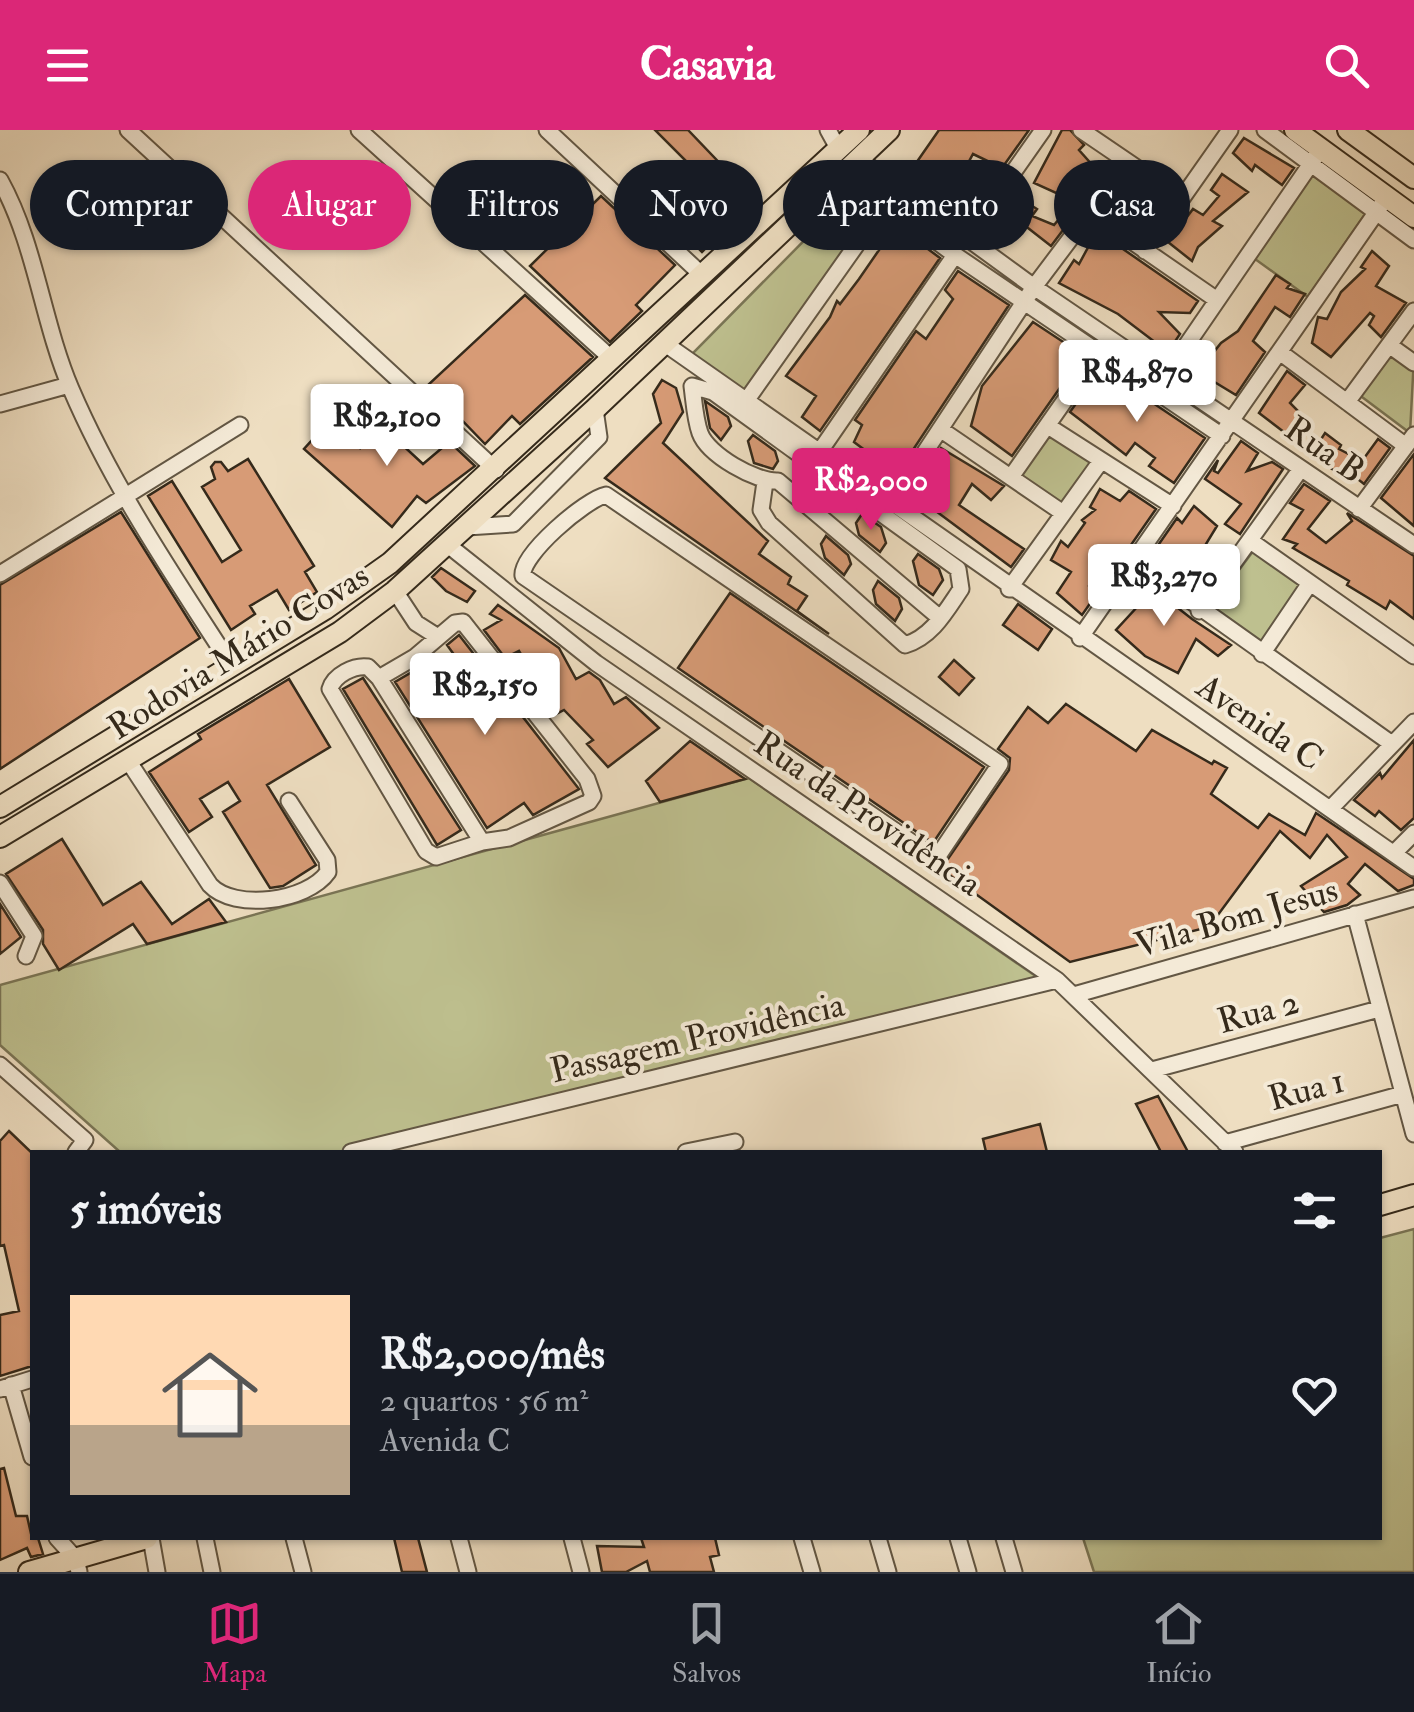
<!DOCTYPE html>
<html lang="pt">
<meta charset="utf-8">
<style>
body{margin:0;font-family:"IM FELL Double Pica",serif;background:#242831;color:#f1f3f6;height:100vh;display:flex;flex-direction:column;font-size:38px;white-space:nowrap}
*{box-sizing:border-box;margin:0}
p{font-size:32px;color:#9ea1a6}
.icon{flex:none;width:55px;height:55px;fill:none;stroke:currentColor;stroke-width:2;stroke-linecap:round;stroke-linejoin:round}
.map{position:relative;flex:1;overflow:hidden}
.side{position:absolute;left:30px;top:1020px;width:1352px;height:390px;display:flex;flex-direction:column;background:#171b24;border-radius:0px;box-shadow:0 2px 8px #0004}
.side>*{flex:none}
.guide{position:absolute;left:30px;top:30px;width:1355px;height:90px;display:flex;gap:20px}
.price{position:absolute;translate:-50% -85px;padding:0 22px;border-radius:10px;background:#fff;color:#222;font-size:32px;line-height:65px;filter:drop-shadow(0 2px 5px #0008)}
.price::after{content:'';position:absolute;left:50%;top:60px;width:30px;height:22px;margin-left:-15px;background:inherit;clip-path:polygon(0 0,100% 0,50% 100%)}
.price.selected{background:#db2777;color:#fff}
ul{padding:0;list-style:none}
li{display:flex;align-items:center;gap:30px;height:250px;padding:0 40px}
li+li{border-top:2px solid #363941}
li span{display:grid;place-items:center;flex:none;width:280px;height:200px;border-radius:0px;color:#555}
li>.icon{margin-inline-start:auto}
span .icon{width:120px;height:120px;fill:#fffc;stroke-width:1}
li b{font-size:42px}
h2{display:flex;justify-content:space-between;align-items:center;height:120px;padding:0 40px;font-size:42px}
.tag{padding:0 35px;border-radius:45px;background:#171b24;box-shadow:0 2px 8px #0004;font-size:35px;line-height:90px}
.tag.selected{background:#db2777;color:#fff}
header{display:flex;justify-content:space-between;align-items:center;height:130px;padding:0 40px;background:#db2777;color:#fff;font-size:45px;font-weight:700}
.tab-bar{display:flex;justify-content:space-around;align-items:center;height:140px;border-top:2px solid #363941;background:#171b24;font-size:28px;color:#9ea1a6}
.tab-bar a{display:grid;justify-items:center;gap:5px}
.tab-bar .selected{color:#db2777}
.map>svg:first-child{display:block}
.green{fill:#bec08f;stroke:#7a7555;stroke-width:2.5}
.building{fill:#d79b76;stroke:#352a1b;stroke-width:2.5}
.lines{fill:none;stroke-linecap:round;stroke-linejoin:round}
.minor-casing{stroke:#635744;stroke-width:19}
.major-casing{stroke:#352a1b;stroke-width:24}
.minor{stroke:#f4ead7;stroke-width:15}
.major{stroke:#eedec1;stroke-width:20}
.labels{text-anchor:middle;stroke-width:8;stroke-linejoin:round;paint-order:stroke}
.street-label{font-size:35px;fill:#352a1b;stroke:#f4ead7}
</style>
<header><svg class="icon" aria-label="menu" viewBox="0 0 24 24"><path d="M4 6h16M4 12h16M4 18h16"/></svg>Casavia<svg class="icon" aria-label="search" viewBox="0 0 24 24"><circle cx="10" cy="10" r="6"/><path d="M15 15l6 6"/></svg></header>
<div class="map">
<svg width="1414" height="1442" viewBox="0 0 1414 1442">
<rect width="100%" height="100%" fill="#eedec1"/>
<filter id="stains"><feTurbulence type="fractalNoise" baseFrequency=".002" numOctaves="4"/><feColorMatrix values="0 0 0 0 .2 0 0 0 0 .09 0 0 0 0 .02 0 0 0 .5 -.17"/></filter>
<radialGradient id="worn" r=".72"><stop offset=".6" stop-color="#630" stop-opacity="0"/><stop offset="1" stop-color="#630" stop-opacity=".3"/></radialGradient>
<path class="green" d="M1129 37 1168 65 1141 104 1102 77Z
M1312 45 1366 83 1308 167 1255 129Z
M861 53 886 71 750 264 692 224Z
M1394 213 1414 227 1410 303 1358 264Z
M1049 289 1102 325 1065 381 1011 344Z
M1254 420 1306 456 1265 516 1211 477Z
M749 648 1037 847 380 1022H120L0 915V855Z
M1414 1099V1442H1094L1083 1408H1380V1108Z"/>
<path class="building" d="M655 0H688L754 69 702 122 657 77 695 40Z
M939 0H1029L1002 38 973 24 967 35 993 52 964 92 905 49Z
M1062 0H1070L1084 15 1079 20 1103 47 1051 116 1010 84 1021 69 1037 79 1032 86 1054 95 1074 71 1034 53Z
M1244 8 1294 38 1282 55 1255 35 1252 41 1233 23Z
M1222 44 1248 62 1213 91 1222 96 1198 117 1192 131 1168 112 1193 79 1203 85 1219 66 1211 60Z
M601 66 675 135 636 175 642 181 610 212 530 136Z
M893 93 940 128 820 301 802 287 816 266 786 246 830 187 837 171 840 174 859 149 879 120 873 116Z
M1097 101 1198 171 1190 183 1159 182 1180 204 1168 222 1118 184 1059 153 1074 130 1079 134Z
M1372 121 1389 136 1376 156 1406 173 1381 207 1369 195 1374 186 1370 183 1331 227 1312 213 1318 187 1327 189 1341 162 1365 139 1361 137Z
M958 141 1009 175 897 344 854 312 862 295 855 290 916 201 926 209 953 169 945 160Z
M1276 145 1290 154 1287 158 1305 164 1290 187 1275 177 1253 211 1265 222 1236 265 1198 242 1221 213 1238 201Z
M525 165 593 227 520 294 512 286 485 314 428 255Z
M1033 192 1083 225 1012 326 971 296 982 256Z
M1101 238 1205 308 1174 353 1149 336 1155 328 1135 313 1126 325 1070 282Z
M1287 241 1305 255 1290 273 1302 285 1293 309 1259 283Z
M662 250 676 258 683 282 663 313 768 411 759 424 791 447 788 454 807 466 797 481 829 504 605 348 661 293 653 264Z
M705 271 728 287 731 296 721 310 710 298Z
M331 289 360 318 368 305 383 297 423 334 442 318 433 310 440 303 475 336 426 373 417 366 392 397 304 319Z
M1325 303 1341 315 1339 319 1362 331 1378 309 1390 318 1364 354 1344 338 1338 343 1311 325Z
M753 305 775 321 778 331 773 339 754 333 748 311Z
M1241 311 1258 323 1247 341 1272 332 1283 339 1240 404 1225 394 1241 374 1205 349 1218 330 1214 341 1218 343Z
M941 318 1004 356 991 370 972 354 959 375 1024 419 1011 437 913 364Z
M1414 324V396L1381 368Z
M248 329 314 436 305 442 317 462 289 480 277 460 250 476 255 484 231 500 148 366 172 351 222 432 241 420 202 357 215 349 211 337 215 332H221L228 341Z
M1304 354 1330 371 1308 399 1326 413 1352 391 1347 383 1414 426V489L1390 471 1386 479 1370 469 1347 455 1349 451 1293 418 1297 414 1283 409 1303 380 1290 373Z
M1100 359 1120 371 1129 361 1156 379 1115 438 1107 431 1089 456 1096 465 1082 485 1057 463 1071 442 1051 430 1061 411 1068 417 1085 393 1082 390 1095 380 1090 377Z
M1194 376 1217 396 1195 432 1213 442 1199 462 1152 424 1177 388 1182 393Z
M121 382 200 508 0 639V455Z
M862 384 881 397 886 413 880 422 859 405 856 393Z
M826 406 848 425 851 434 844 445 825 428 821 414Z
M918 424 939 439 943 450 933 465 919 455 913 431Z
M441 438 475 461 467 472 446 461 432 447Z
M1137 446 1192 489 1231 515 1218 526 1196 509 1178 543 1145 526 1116 500 1138 476 1128 469 1136 458 1131 454Z
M878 451 899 468 902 479 895 491 876 474 873 460Z
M730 463 984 637 933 713 678 538Z
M1018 474 1052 499 1038 520 1003 495Z
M498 475 559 518 576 549 589 542 600 550 614 574 626 567 659 598 608 637 587 614 593 610 564 580 556 584 519 521 505 528 484 500 501 490 490 484Z
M459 505 579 659 533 685 524 673 487 698 395 552 419 538 425 547 455 526 447 515Z
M954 530 974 548 959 565 939 547Z
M363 548 461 700 437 715 343 559Z
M289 549 330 617 267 655 316 735 283 756 270 758 223 682 240 671 228 652 200 669 212 687 189 702 149 642 201 609 198 604Z
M1066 574 1136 621 1152 600 1212 634 1214 631 1227 638 1211 664 1258 698 1269 684 1305 705 1316 683 1414 749V755L1398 761 1365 734 1348 754 1360 765 1347 775 1324 782 1301 756 1347 727 1327 705 1310 728 1280 701 1209 797 1070 832 941 739 1009 640 1010 628 998 619 1028 577 1048 593Z
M1414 610V688L1401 700 1379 681 1375 686 1354 670 1380 643 1382 648Z
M690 611 745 649 660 672 646 651Z
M62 709 103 775 141 752 172 794 209 769 226 792 147 814 133 794 59 840 43 814V800L6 744Z
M0 774 21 807 0 824Z
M1158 966 1188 1022H1161L1136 974Z
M1040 994 1047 1022H986L983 1009Z
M9 1001 32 1023V1236L0 1246V1185L19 1181 4 1115 0 1116V1011Z
M4 1338 16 1386H27L32 1408H38L43 1424 31 1427 27 1418 0 1430V1339Z
M394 1408H418L427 1442H402Z
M641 1408H715L719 1425 710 1427 714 1442H650L647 1431 626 1442H602L597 1416 644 1417Z"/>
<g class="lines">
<defs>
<path id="minor" d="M128 0 496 340
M359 0 612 229
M547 0 701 144
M828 0 839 20
M1081 0 1181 68
M1265 0 1414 110
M859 29 1034 157 1414 415
M845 43 955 125 1222 306
M0 50C36 115 42 191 71 259 113 357 173 445 231 535
M1091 83 1217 170
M967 108 1043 0
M1145 121 1230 0
M664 213 1414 738
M1389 215 1414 233
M1281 223 1406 316
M1166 245 1321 19
M746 271 891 66
M1347 272 1414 181
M0 274 69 255
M1048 296 1173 376
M940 299 1063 383
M818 324 955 125
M1011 347 1098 223
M765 352 761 380 769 393 905 515C932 507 946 481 961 459L958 439 713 262 692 256C694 271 695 289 700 303 708 325 756 352 778 351L940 488
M606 365 1000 634 936 729 523 446C520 425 586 369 606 365Z
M890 375 1034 157 1128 32
M1359 379 1414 305
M467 397 513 394 599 307 595 279
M1252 412 1414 526
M448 415 596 533 1057 850 1235 1022
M1136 432 1392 614
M0 444 240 295
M1009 459 1101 331
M395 461 416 493 438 507
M1199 481 1300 340
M463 492 587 649 593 666 589 672 509 708 482 712 436 727 426 721 330 559C334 545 354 535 368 537L379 548 415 527 455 493Z
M1080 508 1387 67
M1262 524 1310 453
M379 548 482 712
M127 629 210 755C234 781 307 772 328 742L327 730 289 671
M1332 677 1414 592
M1395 722 1414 703
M0 753 34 806 26 826
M1355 784 1414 1004
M1074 865 1414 768
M0 935 85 1010 76 1022
M1152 940 1379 879
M1225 1013 1403 964
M351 1022 1057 850
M686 1022 735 1012
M11 1255 32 1327
M0 1259 32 1249
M57 1408 76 1429 79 1442
M151 1408 157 1442
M205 1408 212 1442
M294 1408 303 1442
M459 1408 468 1442
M572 1408 581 1442
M802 1408 812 1442
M878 1408 888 1442
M958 1408 968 1442
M1004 1408 1014 1442"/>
<path id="major" d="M1295 0 1414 87
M1348 0 1414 48
M0 677 325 479 390 433 859 0
M0 707 340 502 395 461 595 279 889 0
M1380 1075 1414 1065
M29 1442 147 1408"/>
</defs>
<use href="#minor" class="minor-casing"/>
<use href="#major" class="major-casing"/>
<use href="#minor" class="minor"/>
<use href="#major" class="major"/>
</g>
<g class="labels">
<g class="street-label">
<text transform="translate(1325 319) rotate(35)" y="12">Rua B</text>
<text transform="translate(238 521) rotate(-32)" y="12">Rodovia Mário Covas</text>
<text transform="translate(1260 592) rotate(34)" y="12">Avenida C</text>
<text transform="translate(868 683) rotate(34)" y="12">Rua da Providência</text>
<text transform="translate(1236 787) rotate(-16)" y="12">Vila Bom Jesus</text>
<text transform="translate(1258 881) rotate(-15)" y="12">Rua 2</text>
<text transform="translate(697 907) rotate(-13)" y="12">Passagem Providência</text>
<text transform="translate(1306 959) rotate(-15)" y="12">Rua 1</text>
</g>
</g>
<rect width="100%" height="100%" filter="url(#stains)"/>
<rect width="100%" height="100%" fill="url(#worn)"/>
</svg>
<b class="price" style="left:1137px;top:295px">R$4,870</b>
<b class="price" style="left:387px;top:339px">R$2,100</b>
<b class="price selected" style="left:871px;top:403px">R$2,000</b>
<b class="price" style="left:1164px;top:499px">R$3,270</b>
<b class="price" style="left:485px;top:608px">R$2,150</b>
<div class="guide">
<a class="tag">Comprar</a>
<a class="tag selected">Alugar</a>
<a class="tag">Filtros</a>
<a class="tag">Novo</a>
<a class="tag">Apartamento</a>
<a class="tag">Casa</a>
</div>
<section class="side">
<h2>5 imóveis<svg class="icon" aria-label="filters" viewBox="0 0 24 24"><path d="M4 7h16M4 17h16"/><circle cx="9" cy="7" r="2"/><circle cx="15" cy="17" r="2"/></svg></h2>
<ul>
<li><span style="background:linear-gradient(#ffd9b3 65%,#b9a48a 0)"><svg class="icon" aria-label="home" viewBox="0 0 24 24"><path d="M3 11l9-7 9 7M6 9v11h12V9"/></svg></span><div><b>R$2,000/mês</b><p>2 quartos · 56 m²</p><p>Avenida C</p></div><svg class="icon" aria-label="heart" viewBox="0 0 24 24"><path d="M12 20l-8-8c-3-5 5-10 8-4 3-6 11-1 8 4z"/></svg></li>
</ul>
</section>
</div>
<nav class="tab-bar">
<a class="selected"><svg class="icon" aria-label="map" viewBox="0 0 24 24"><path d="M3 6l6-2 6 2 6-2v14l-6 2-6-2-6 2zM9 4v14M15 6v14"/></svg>Mapa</a>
<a><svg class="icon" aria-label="saved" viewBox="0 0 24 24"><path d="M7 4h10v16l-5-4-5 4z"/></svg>Salvos</a>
<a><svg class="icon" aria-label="home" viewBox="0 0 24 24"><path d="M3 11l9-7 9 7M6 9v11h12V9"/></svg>Início</a>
</nav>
